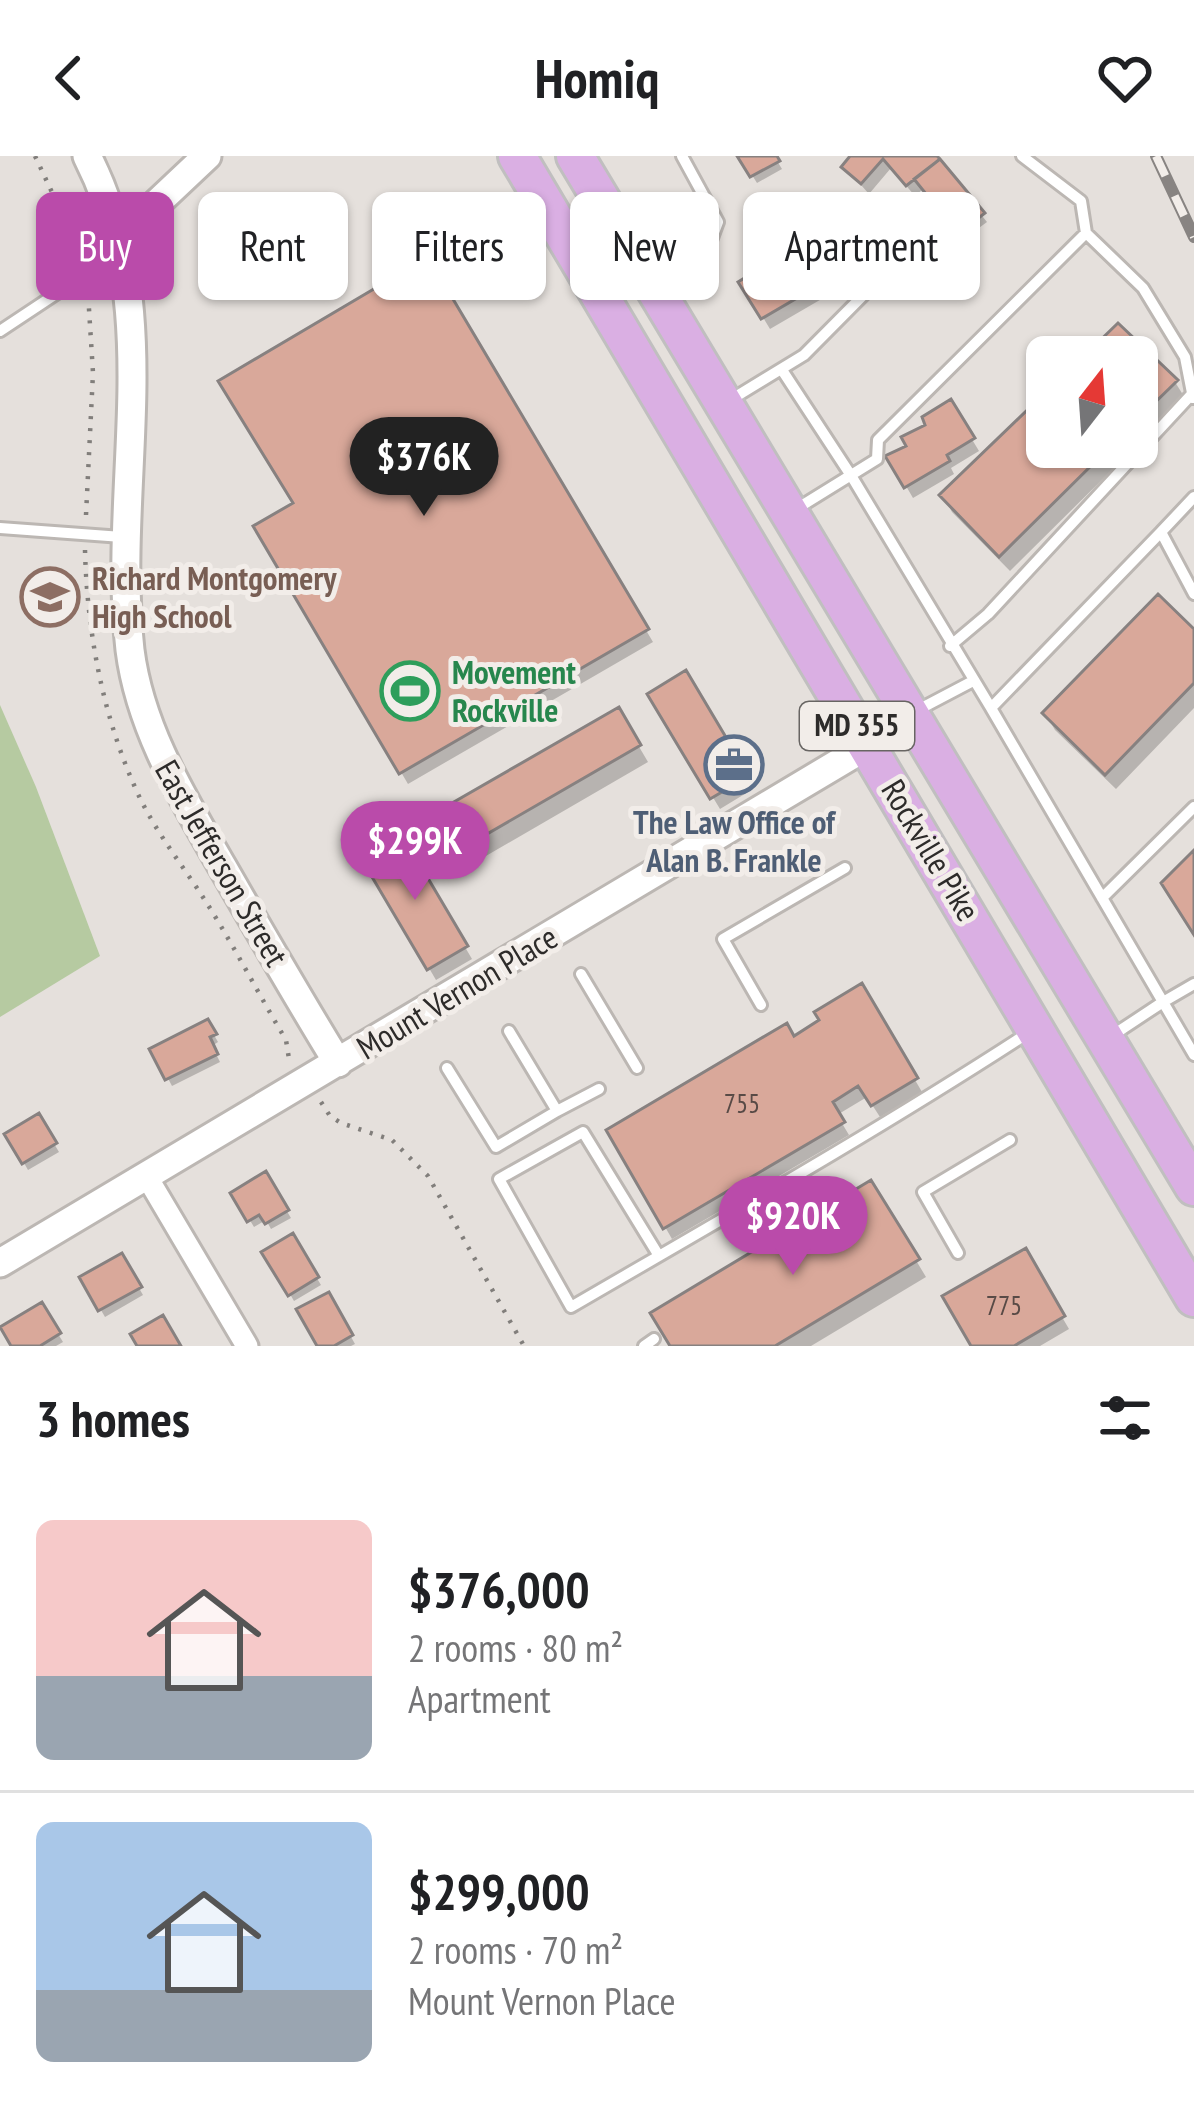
<!DOCTYPE html>
<meta charset="utf-8">
<style>
body{margin:0;font-family:"PT Sans Narrow",sans-serif;background:#f2f2f2;color:#202124;height:100vh;display:flex;flex-direction:column;font-size:45px;white-space:nowrap}
*{box-sizing:border-box;margin:0}
p{font-size:39px;color:#757577}
.icon{flex:none;width:66px;height:66px;fill:none;stroke:currentColor;stroke-width:2;stroke-linecap:round;stroke-linejoin:round}
.map{position:relative;height:1190px;overflow:hidden}
.details{display:flex;flex-direction:column;background:#fff;flex:1}
.details>*{flex:none}
.guide{position:absolute;left:36px;top:36px;width:1122px;height:108px;display:flex;gap:24px}
.needle{width:78px;rotate:17deg}
.fabs{position:absolute;left:1026px;top:180px;display:grid;gap:24px}
.fabs a{display:grid;place-items:center;width:132px;height:132px;border-radius:18px;background:#fff;box-shadow:0 3px 9px #0004;font-size:60px}
.price{position:absolute;translate:-50% -102px;padding:0 27px;border-radius:42px;background:#ba4baa;color:#fff;font-size:39px;line-height:78px;filter:drop-shadow(0 3px 6px #0008)}
.price::after{content:'';position:absolute;left:50%;top:72px;width:36px;height:27px;margin-left:-18px;background:inherit;clip-path:polygon(0 0,100% 0,50% 100%)}
.price.on{background:#222;color:#fff}
ul{padding:0;list-style:none}
li{display:flex;align-items:center;gap:36px;height:300px;padding:0 36px}
li+li{border-top:3px solid #e0e0e0}
li span{display:grid;place-items:center;flex:none;width:336px;height:240px;border-radius:18px;color:#555}
li>.icon{margin-inline-start:auto}
span .icon{width:144px;height:144px;fill:#fffc;stroke-width:1}
li b{font-size:51px}
h2{display:flex;justify-content:space-between;align-items:center;height:144px;padding:0 36px;font-size:51px}
.pill{padding:0 42px;border-radius:18px;background:#fff;box-shadow:0 3px 9px #0004;font-size:42px;line-height:108px}
.pill.on{background:#ba4baa;color:#fff}
header{display:flex;justify-content:space-between;align-items:center;height:156px;padding:0 36px;background:#fff;font-size:54px;font-weight:600}
.map>svg:first-child{display:block}
.green{fill:#b6caa1}
.shadow{fill:#0003}
.building{fill:#d9a89a;stroke:#878180;stroke-width:3}
.lines{fill:none;stroke-linecap:round;stroke-linejoin:round}
.service-casing{stroke:#bcb7b3;stroke-width:16}
.minor-casing{stroke:#bcb7b3;stroke-width:27}
.tertiary-casing{stroke:#bcb7b3;stroke-width:33}
.primary-casing{stroke:#c0bfbf;stroke-width:42}
.path{stroke:#817e7b;stroke-width:4.5;stroke-dasharray:3 9;stroke-linecap:butt}
.service{stroke:#fff;stroke-width:10}
.minor{stroke:#fff;stroke-width:21}
.tertiary{stroke:#fff;stroke-width:27}
.primary{stroke:#daafe3;stroke-width:36}
.rail-casing{stroke:#888482;stroke-width:12}
.rail{stroke:#f2ede9;stroke-width:8;stroke-dasharray:22;stroke-linecap:butt}
.labels{text-anchor:middle;stroke-width:10;stroke-linejoin:round;paint-order:stroke}
.number-label{font-size:27px;fill:#584a46}
.shield{fill:#f2ede9;stroke:#686563;stroke-width:3}
.shield-label{font-size:30px;font-weight:bold;fill:#2d2b2a}
.education-label{font-size:33px;font-weight:bold;fill:#785e54;stroke:#f2ede9;text-anchor:start}
.leisure-label{font-size:33px;font-weight:bold;fill:#27864d;stroke:#f2ede9;text-anchor:start}
.service-label{font-size:33px;font-weight:bold;fill:#4e5e75;stroke:#f2ede9}
.street-label{font-size:33px;fill:#2d2b2a;stroke:#f2ede9}
</style>
<header><svg class="icon" aria-label="back" viewBox="0 0 24 24"><path d="M15 5l-7 7 7 7"/></svg>Homiq<svg class="icon" aria-label="heart" viewBox="0 0 24 24"><path d="M12 20l-8-8c-3-5 5-10 8-4 3-6 11-1 8 4z"/></svg></header>
<div class="map">
<svg width="1194" height="1190" viewBox="0 0 1194 1190">
<rect width="100%" height="100%" fill="#e5e0dc"/>
<path class="green" d="M0 549 36 631 100 800 0 861Z"/>
<path class="shadow" d="M740 0H774L782 13 757 27Z
M853 0H933L987 66 964 83 923 33 915 40 891 12 869 38 845 11Z
M427 105 653 486 408 628 257 371 296 348Z
M742 127 818 129 825 141 770 173Z
M1118 171 1175 226 1185 242 1137 289V201H1087Z
M1047 240V291H1135L1010 415 952 356 943 339Z
M950 247 979 295 951 312 954 318 913 342 889 301 910 291Z
M1194 477V552L1116 633 1055 574 1045 557Z
M685 518 753 633 720 653 651 539Z
M618 555 648 606 460 715 430 663Z
M402 684 472 803 436 824 366 705Z
M861 831 922 936 880 961 867 941 837 959 849 979 672 1083 610 975 793 884 823 866Z
M207 867 218 886 212 890 220 906 172 930 153 894Z
M38 961 59 996 28 1014 8 979Z
M265 1019 291 1062 271 1073 266 1064 254 1071 234 1038Z
M870 1028 926 1121 811 1190H673Z
M292 1081 321 1129 294 1145 266 1097Z
M1024 1096 1069 1173 1040 1190H974Z
M121 1101 143 1139 105 1161 83 1123Z
M328 1140 355 1188 351 1190H320Z
M41 1150 63 1186 56 1190H15Z"/>
<path class="building" d="M737 0H777L780 5 750 21Z
M850 0H937L940 3 906 30 883 3 861 28 841 11Z
M940 3 985 57 958 78 914 23Z
M795 91 821 128 761 163 738 126Z
M428 101 649 473 399 618 253 370 293 347 218 225Z
M1118 167 1178 224 1137 264V201H1083Z
M1047 235V291H1110L999 401 939 339Z
M951 243 975 282 947 299 950 305 904 332 885 300 906 290 901 281 925 269 922 261Z
M1158 438 1194 473V527L1105 619 1042 557Z
M686 514 749 620 710 643 647 538Z
M619 551 641 589 449 700 426 662Z
M403 680 468 790 427 814 362 704Z
M1194 694V779L1161 727Z
M862 827 918 922 871 950 858 930 833 946 845 966 663 1073 606 974 787 867 794 880 819 864 814 856Z
M208 863 217 878 210 881 218 898 165 924 149 893Z
M39 957 57 987 22 1008 4 978Z
M266 1015 289 1054 265 1068 259 1059 247 1066 230 1037Z
M871 1024 920 1103 775 1190H670L650 1157Z
M293 1077 319 1121 288 1140 261 1096Z
M1026 1092 1065 1160 1014 1190H971L942 1140Z
M122 1097 142 1131 98 1155 79 1121Z
M329 1136 353 1179 334 1190H317L296 1153Z
M42 1146 61 1177 40 1190H11L0 1171Z
M163 1159 181 1190H137L130 1178Z"/>
<g class="lines">
<defs>
<path id="service" d="M1022 0 1081 45 1086 77 1143 132 1185 201 1193 242
M667 136 695 127 718 66 682 0
M0 175 86 118 115 87
M782 214 852 321 991 552 1161 376
M727 246 804 199 918 84 889 49 844 89
M1194 341 1161 376 1194 438
M793 355 877 303 878 284 1086 77
M0 372 122 381
M950 490 988 458 1192 238
M991 552 1163 846 1110 881
M914 556 973 525
M1102 742 1194 651
M581 818 637 912
M1194 828 1163 846 1194 899
M761 849 723 783 845 712
M509 875 557 955 599 933
M447 912 496 991 557 955
M958 1097 923 1036 1010 984
M659 1100 583 976 499 1023 571 1151C724 1062 879 974 1028 877
M644 1190 654 1183"/>
<path id="minor" d="M147 1021 247 1190"/>
<path id="tertiary" d="M87 0C168 158 111 327 130 494 140 573 183 642 222 710 260 776 298 842 338 907
M121 81 207 0
M0 1107 914 562"/>
<path id="primary" d="M517 0 1194 1142
M575 0 1194 1031"/>
</defs>
<use href="#service" class="service-casing"/>
<use href="#minor" class="minor-casing"/>
<use href="#tertiary" class="tertiary-casing"/>
<use href="#primary" class="primary-casing"/>
<path class="path" d="M35 0 80 96
M86 359 93 217 88 137
M85 394C87 474 102 556 134 629 150 667 174 698 197 732 229 780 256 834 286 884L289 903
M321 946 330 960 341 967 392 984 428 1020 524 1190"/>
<use href="#service" class="service"/>
<use href="#minor" class="minor"/>
<use href="#tertiary" class="tertiary"/>
<use href="#primary" class="primary"/>
<defs>
<path id="rail" d="M1156 0 1194 81"/>
</defs>
<use href="#rail" class="rail-casing"/>
<use href="#rail" class="rail"/>
</g>
<defs>
<symbol id="school-ring" viewBox="-11 -11 22 22"><circle r="9.5" fill="#f2ede9" stroke="#8d6e63" stroke-width="1.5"/><path d="M0-5L7-2L0 1L-7-2ZM-4 1L0 2.5L4 1V4Q0 6-4 4Z" fill="#8d6e63"/></symbol>
<symbol id="stadium-ring" viewBox="-11 -11 22 22"><circle r="9.5" fill="#f2ede9" stroke="#2e9e5b" stroke-width="1.5"/><path d="M0-5a6.5 5 0 1 0 0 10a6.5 5 0 1 0 0-10ZM-3.5-1.8h7v3.6h-7Z" fill="#2e9e5b"/></symbol>
<symbol id="office-ring" viewBox="-11 -11 22 22"><circle r="9.5" fill="#f2ede9" stroke="#5c6f8a" stroke-width="1.5"/><path d="M-6-3h4V-5.5h4V-3h4V5H-6ZM-1-4.5V-3h2v-1.5ZM-6 0V1H6V0Z" fill="#5c6f8a"/></symbol>
</defs>
<g fill-rule="evenodd">
<use href="#school-ring" x="17" y="408" width="66" height="66"/>
<use href="#stadium-ring" x="377" y="502" width="66" height="66"/>
<use href="#office-ring" x="701" y="576" width="66" height="66"/>
</g>
<g class="labels">
<g class="number-label">
<text x="742" y="957">755</text>
<text x="1004" y="1159">775</text>
</g>
<rect class="shield" x="800" y="546" width="114" height="48" rx="9"/>
<g class="shield-label">
<text x="857" y="580">MD 355</text>
</g>
<g class="education-label">
<text x="92" y="434">Richard Montgomery<tspan x="92" dy="38">High School</tspan></text>
</g>
<g class="leisure-label">
<text x="452" y="528">Movement<tspan x="452" dy="38">Rockville</tspan></text>
</g>
<g class="service-label">
<text x="734" y="678">The Law Office of<tspan x="734" dy="38">Alan B. Frankle</tspan></text>
</g>
<g class="street-label">
<text transform="translate(931 694) rotate(59)" y="12">Rockville Pike</text>
<text transform="translate(222 707) rotate(60)" y="12">East Jefferson Street</text>
<text transform="translate(457 836) rotate(-31)" y="12">Mount Vernon Place</text>
</g>
</g>
</svg>
<div class="fabs">
<a><svg class="needle" viewBox="-14 -14 28 28"><path d="M0-13l5 13h-10z" fill="#e53935"/><path d="M0 13l5-13h-10z" fill="#757577"/></svg></a>
</div>
<b class="price on" style="left:424px;top:363px">$376K</b>
<b class="price" style="left:415px;top:747px">$299K</b>
<b class="price" style="left:793px;top:1122px">$920K</b>
<div class="guide">
<a class="pill on">Buy</a>
<a class="pill">Rent</a>
<a class="pill">Filters</a>
<a class="pill">New</a>
<a class="pill">Apartment</a>
</div>
</div>
<section class="details">
<h2>3 homes<svg class="icon" aria-label="filters" viewBox="0 0 24 24"><path d="M4 7h16M4 17h16"/><circle cx="9" cy="7" r="2"/><circle cx="15" cy="17" r="2"/></svg></h2>
<ul>
<li><span style="background:linear-gradient(#f6c9c9 65%,#9aa5b1 0)"><svg class="icon" aria-label="home" viewBox="0 0 24 24"><path d="M3 11l9-7 9 7M6 9v11h12V9"/></svg></span><div><b>$376,000</b><p>2 rooms · 80 m²</p><p>Apartment</p></div></li>
<li><span style="background:linear-gradient(#a9c7e8 70%,#9aa5b1 0)"><svg class="icon" aria-label="home" viewBox="0 0 24 24"><path d="M3 11l9-7 9 7M6 9v11h12V9"/></svg></span><div><b>$299,000</b><p>2 rooms · 70 m²</p><p>Mount Vernon Place</p></div></li>
</ul>
</section>
